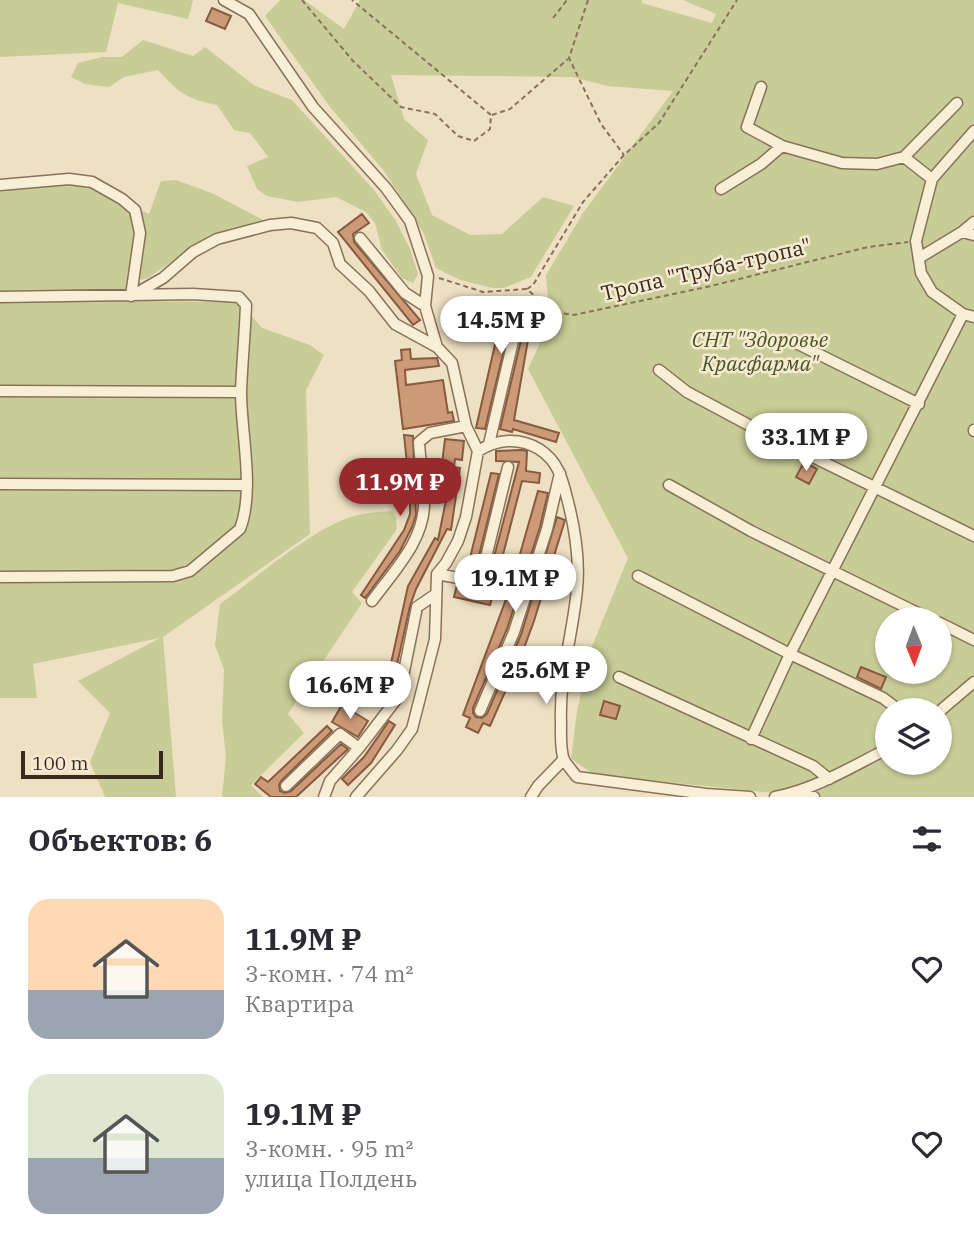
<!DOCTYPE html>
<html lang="ru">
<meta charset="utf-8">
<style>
body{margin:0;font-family:"IBM Plex Serif",serif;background:#f7f7f7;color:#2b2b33;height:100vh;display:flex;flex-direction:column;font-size:26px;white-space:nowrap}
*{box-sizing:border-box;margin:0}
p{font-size:23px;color:#7c7c81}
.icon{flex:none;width:38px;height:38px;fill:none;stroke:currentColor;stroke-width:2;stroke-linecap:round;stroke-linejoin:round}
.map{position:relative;height:797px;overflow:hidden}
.side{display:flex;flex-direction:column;background:#fff;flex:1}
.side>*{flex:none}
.needle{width:46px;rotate:179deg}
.buttons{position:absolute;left:875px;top:607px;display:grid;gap:14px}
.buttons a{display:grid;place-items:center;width:77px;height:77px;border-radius:50%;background:#fff;box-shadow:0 2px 5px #0004;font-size:35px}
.scale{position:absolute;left:21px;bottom:18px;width:142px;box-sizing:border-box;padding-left:7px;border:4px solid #392a1e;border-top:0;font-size:19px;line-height:24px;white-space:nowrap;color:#392a1e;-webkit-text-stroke:5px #f6ebd2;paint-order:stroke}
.price{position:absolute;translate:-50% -60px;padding:0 16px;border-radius:24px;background:#fff;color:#222;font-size:23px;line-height:46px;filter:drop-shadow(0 2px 4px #0008)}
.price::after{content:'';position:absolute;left:50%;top:42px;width:21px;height:16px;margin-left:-10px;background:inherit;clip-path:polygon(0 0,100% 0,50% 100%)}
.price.current{background:#98292c;color:#fff}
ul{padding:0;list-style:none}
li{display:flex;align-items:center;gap:21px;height:175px;padding:0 28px}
li span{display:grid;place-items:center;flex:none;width:196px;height:140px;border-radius:21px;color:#555}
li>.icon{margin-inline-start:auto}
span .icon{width:84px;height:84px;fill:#fffc;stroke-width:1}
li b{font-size:30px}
h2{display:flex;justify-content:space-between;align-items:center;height:84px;padding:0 28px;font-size:30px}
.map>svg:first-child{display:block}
.green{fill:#c8cd97;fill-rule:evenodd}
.building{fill:#cd9a78;stroke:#885a3f;stroke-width:2}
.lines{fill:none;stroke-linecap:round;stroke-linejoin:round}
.minor-casing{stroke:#897259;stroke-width:13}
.path{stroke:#897259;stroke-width:2;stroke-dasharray:5 3.5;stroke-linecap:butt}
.minor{stroke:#f9eed6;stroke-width:10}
.labels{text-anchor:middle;stroke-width:5;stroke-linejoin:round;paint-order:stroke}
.street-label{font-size:21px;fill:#392a1e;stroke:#f6ebd2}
.park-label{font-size:21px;font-style:italic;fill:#4a5524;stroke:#f6ebd2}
</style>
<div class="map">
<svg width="974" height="797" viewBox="0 0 974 797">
<rect width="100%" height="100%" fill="#eee0c3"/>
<path class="green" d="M0 0H193L188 19 118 3 106 52 0 57Z
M280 0H304L344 29 360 0H642V3L712 23 716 14 683 0H974V797H776L774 793 595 775 571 759 577 711 591 649 628 558 528 369 540 343 549 314 546 275 583 213 673 91 608 86 572 77 391 75 404 119 428 140 416 174 432 215 470 235 502 234 543 197 574 206 531 277 504 288H493L460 280 436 268 424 234 384 171 330 107 265 16ZM887 620H940V672H887ZM887 710H940V763H887Z
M143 40 193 56 205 47 255 86 292 100 374 190 396 221 410 249 418 274 413 283 402 278 382 250 375 223 366 212 336 197 298 202 267 196 257 189 247 166 268 157 250 133 234 130 217 105C185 98 180 94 158 70L124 77 109 87 85 84 71 77 78 63 102 57H122Z
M176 180 214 194 265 221 210 235 148 278 140 280 139 301 240 302 262 328 310 345 324 355 306 390 310 534 163 637 176 797H105L90 762 110 713 78 681 160 638 33 664 37 698H0V190L70 185 96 189 149 214 161 181Z
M392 511 396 518 397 529 352 592 362 603 288 714 304 733 251 785 263 797H222L226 757 222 721 224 670 215 645 220 604C256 578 308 532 348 518 362 513 377 512 392 511Z"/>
<path class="building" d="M212 8 231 16 225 29 206 21Z
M362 214 369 223 353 234 354 242 420 320 413 325 338 232Z
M504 305 544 312 542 321 534 318 517 317 511 320 485 429 476 428Z
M523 332H536L534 341 528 340 514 420 559 433 556 442 513 429 512 432 500 429Z
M410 349 411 359 437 358 439 366 405 370 406 385 443 380 448 413 452 412 454 421 403 429 395 361 402 360 401 350Z
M404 435 413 436 416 515 412 527 400 551 365 598 361 595 404 530 410 514V493Z
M445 439 464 441 462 460 455 459 454 467 460 468 451 530 447 529 416 589 410 606 390 696 384 695 408 586 435 538 438 540 448 490 439 488Z
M522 450 527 451 526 471 540 473 539 483 522 481 497 578 489 576 519 462 496 461V451Z
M804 462 817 469 809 484 796 477Z
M491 473 499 474 475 572 467 570Z
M538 491 548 493 540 527 507 629 473 708V713L476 717 482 718 487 714 521 635 557 517 565 520 534 621 521 656 490 726 483 723 478 733 466 727 470 718 463 715 508 594 516 596 519 584 512 582Z
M457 585 494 591 490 605 454 597Z
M861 667 886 677 881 689 857 677Z
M604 701 620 706 616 719 600 715Z
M342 705 368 721 358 737 332 722Z
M389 721 395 725 371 763 348 785 342 779 364 757Z
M327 726 332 731 281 781 279 785 280 791 285 793 291 791 341 744 348 749 296 797H271L255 784 261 777 268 782Z"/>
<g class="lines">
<defs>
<path id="minor" d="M224 0 249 14 313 107 386 188 410 221 428 276 425 306 437 347
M761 87 747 127 782 146 842 163 877 164 904 157 957 103
M974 131 932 179 916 241 921 273 932 292 963 314 974 317
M904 157 932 179
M0 185 69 179 92 182 122 199 135 210 140 233 131 296
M721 189 761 164 782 146
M962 232 974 222
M360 238 405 293 425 306
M919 258 962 232 974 235
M135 294 163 278 193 252 217 239 270 225 291 223 317 228 333 243 340 264 369 291 395 324 437 347 452 363 466 426 478 451
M0 297 193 294 239 297 246 305C245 334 242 363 241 392 241 433 255 490 240 529L190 571 173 576 0 577
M798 344 919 404
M659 370 687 392 760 431 974 536
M0 391 241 392
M974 430V431
M489 444 517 324 534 325
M478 451C497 439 519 437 539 449 558 461 562 478 567 498 575 528 580 558 577 589 573 633 559 677 561 722 561 733 560 750 564 760 567 765 573 772 577 777L706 794 750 797
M0 484 246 485
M669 485 751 531 932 620
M437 574 480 582 508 467
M638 576 790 654 883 698 899 710
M372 601C393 572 425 540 424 502 424 482 420 462 419 442L430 433 466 426
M940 623 974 640
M619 677 813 766 829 779
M480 711 514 632 547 529 560 473
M940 711 974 682
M751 739 790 654 963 314
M286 786 340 734 359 748
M795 793 814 797
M324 797 330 781 359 748 399 696 417 607 436 594
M356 797 397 750 412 729 435 639 437 574 446 563 458 541 466 517 478 451
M531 797 538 786 564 759
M775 797C816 789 851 767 887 749"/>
</defs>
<use href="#minor" class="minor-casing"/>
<path class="path" d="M302 0 353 61 401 107 435 114 458 136 474 141 490 129 491 115 352 0
M588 0 569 58 601 124 624 155
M553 18 567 0
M492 115 510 109 568 59
M439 278 483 292 527 289 553 312 574 315 711 286 868 247 908 242
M527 289 533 285 583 202 624 155 659 123 737 0"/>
<use href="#minor" class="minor"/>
</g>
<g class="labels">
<g class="street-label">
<text transform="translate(706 270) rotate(-13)" y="7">Тропа "Труба-тропа"</text>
</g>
<g class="park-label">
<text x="760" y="347">СНТ "Здоровье<tspan x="760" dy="24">Красфарма"</tspan></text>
</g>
</g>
</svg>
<div class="buttons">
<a><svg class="needle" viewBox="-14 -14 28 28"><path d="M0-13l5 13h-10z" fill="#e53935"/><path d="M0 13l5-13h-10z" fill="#7c7c81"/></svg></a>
<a><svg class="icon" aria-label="layers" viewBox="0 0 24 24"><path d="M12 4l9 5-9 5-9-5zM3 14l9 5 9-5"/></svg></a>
</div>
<div class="scale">100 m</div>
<b class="price" style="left:501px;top:356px">14.5M ₽</b>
<b class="price" style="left:806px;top:473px">33.1M ₽</b>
<b class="price current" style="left:400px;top:518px">11.9M ₽</b>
<b class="price" style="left:515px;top:614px">19.1M ₽</b>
<b class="price" style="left:546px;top:706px">25.6M ₽</b>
<b class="price" style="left:350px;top:721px">16.6M ₽</b>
</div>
<section class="side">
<h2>Объектов: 6<svg class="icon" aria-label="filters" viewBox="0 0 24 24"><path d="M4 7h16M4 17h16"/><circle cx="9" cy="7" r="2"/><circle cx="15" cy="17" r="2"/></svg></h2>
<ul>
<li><span style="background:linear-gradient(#ffd9b3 65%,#9aa5b1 0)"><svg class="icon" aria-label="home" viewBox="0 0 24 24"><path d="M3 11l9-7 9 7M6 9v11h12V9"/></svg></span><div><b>11.9M ₽</b><p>3-комн. · 74 m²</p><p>Квартира</p></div><svg class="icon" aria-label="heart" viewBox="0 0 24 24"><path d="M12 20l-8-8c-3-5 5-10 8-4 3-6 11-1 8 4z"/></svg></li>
<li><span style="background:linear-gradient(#dfe7d0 60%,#9aa5b1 0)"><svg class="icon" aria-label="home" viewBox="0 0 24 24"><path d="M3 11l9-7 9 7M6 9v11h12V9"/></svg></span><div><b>19.1M ₽</b><p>3-комн. · 95 m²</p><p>улица Полдень</p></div><svg class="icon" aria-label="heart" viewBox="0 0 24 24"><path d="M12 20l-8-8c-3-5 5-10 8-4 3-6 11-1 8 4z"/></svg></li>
</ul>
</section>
